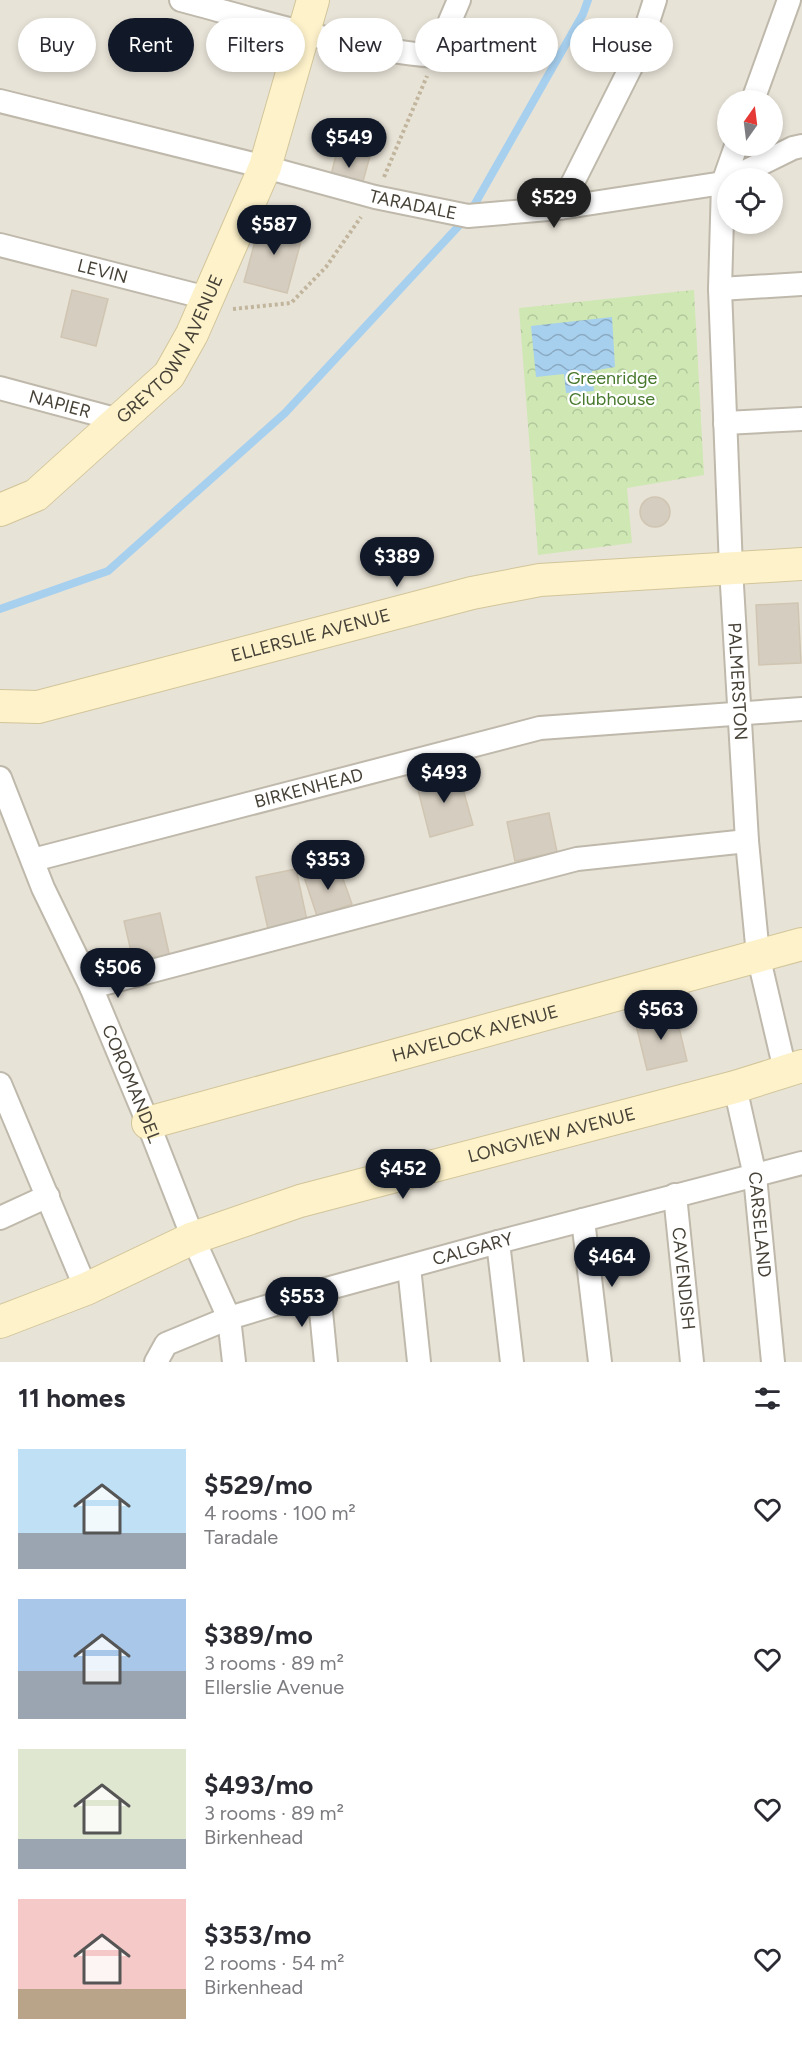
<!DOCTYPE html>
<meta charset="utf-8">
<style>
body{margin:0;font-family:Figtree,sans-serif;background:#f2f2f3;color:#2b2b33;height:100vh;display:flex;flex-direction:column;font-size:22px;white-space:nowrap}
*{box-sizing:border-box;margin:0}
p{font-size:20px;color:#7c7c81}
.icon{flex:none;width:33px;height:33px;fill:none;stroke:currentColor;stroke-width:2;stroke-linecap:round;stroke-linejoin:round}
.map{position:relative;height:1362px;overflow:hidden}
.side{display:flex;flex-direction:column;background:#fff;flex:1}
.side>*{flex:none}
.top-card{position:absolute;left:18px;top:18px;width:766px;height:54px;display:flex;gap:12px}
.needle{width:39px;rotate:14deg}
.fabs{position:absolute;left:717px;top:90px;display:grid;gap:12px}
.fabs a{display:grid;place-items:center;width:66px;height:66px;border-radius:50%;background:#fff;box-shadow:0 3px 9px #0003;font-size:30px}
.price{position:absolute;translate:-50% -51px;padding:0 14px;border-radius:21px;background:#111827;color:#fff;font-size:20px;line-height:39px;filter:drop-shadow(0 2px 3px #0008)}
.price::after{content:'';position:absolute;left:50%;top:36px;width:18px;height:14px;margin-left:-9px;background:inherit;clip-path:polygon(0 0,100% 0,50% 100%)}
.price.selected{background:#222;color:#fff}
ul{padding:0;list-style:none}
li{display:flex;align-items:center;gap:18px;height:150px;padding:0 18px}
li span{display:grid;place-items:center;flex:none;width:168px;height:120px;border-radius:0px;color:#555}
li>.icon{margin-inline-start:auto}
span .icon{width:72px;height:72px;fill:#fffc;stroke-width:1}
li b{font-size:26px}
h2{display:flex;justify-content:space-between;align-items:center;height:72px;padding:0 18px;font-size:26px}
.pill{padding:0 21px;border-radius:27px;background:#fff;box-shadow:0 3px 9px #0003;font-size:21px;line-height:54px}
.pill.selected{background:#111827;color:#fff}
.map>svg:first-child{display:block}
.residential{fill:#e8e3d7;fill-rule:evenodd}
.park{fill:url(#park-crowns)}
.water{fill:url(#water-waves)}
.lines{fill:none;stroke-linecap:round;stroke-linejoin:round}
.stream{stroke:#a7d0ef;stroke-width:8}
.building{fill:#d5cdbf;stroke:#d0c5b2;stroke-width:1.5}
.street-casing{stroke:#bfb9ac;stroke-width:26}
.secondary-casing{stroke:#d2c59a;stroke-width:34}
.path{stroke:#c1b59d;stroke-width:4;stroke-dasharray:3 3;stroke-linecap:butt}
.street{stroke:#fff;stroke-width:22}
.secondary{stroke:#fdf2ca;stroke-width:32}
.labels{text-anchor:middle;stroke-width:4.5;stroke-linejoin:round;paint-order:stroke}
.street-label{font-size:18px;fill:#474237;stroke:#fff}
.park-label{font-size:18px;fill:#47782c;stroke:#fff}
</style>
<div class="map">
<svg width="802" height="1362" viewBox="0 0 802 1362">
<defs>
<pattern id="park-crowns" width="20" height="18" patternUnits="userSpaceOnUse" patternTransform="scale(1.5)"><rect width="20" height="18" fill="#cee7b3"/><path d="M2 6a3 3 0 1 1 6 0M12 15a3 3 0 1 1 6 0" fill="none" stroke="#b2c79b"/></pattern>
<pattern id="water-waves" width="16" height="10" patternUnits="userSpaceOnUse" patternTransform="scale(1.5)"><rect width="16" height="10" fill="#a7d0ef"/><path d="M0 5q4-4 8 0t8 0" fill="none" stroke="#8aaac2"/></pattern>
</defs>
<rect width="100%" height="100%" fill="#f4f1e9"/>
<path class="residential" d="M0 0H802V1362H0ZM728 100H772V146H728ZM728 178H772V224H728Z"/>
<path class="park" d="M694 290 704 475 627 488 632 543 538 555 519 308Z"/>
<path class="water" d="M612 317 615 367 592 371 594 391 566 393 564 374 536 377 531 326Z"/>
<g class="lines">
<path class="stream" d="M0 609 108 571 285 413 468 216 583 14 588 0"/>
</g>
<path class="building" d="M338 147 370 156 360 192 329 183Z
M261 219 304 230 287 293 244 282Z
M72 290 108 299 96 346 61 337Z
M640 512a15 15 0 1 1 30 0a15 15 0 1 1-30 0Z
M798 603 801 663 759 665 756 605Z
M458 771 473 825 430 837 416 782Z
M549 813 557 852 515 861 507 822Z
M338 865 352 904 317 916 304 877Z
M296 869 308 925 269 933 256 877Z
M160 913 171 962 135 969 124 921Z
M675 1011 687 1061 647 1070 635 1021Z"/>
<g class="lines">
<defs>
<g id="street">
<path d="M181 0C264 22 349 49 435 56L459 0"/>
<path d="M753 100 789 0"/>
<path id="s1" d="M0 101 265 167 375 197 468 216 560 208 723 183 728 181"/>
<path id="s2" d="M736 146 723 183 720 289 731 568 747 841 758 955 785 1070"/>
<path d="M732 178 793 148 802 146"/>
<path d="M560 208 638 53 655 0"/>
<path id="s3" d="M0 245 207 298"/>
<path d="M720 289 802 284"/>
<path id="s4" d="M0 388 119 420"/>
<path d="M725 423 802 419"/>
<path id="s5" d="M0 778 43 888 91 987 148 1123 193 1238 229 1318 234 1362"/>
<path id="s6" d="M33 860 540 728 802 709"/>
<path d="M91 987 577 859 747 841"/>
<path d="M0 1084 86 1289"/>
<path id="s7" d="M735 1087 755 1176 773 1362"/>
<path id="s8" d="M675 1195 692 1362"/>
<path d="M0 1218 48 1196"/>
<path d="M583 1220 600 1362"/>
<path d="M498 1242 512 1362"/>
<path d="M409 1267 419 1362"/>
<path d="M319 1291 326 1362"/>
<path id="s9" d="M156 1362 166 1344 229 1318 319 1291 498 1242 802 1163"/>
</g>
<g id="secondary">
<path id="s10" d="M0 510 36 495 169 375 192 334 265 167 313 0"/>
<path id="s11" d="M0 706 38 707 472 593 540 580 802 564"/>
<path id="s12" d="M148 1123 802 944"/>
<path id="s13" d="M0 1322 86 1289 193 1238 300 1201 735 1087 802 1066"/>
</g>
</defs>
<use href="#street" class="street-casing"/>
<use href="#secondary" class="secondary-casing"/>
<path class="path" d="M384 177 427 76
M233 309 291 303 326 267 361 217"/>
<use href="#street" class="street"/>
<use href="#secondary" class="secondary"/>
</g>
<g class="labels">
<g class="street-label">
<text dy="6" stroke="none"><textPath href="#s1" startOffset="426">TARADALE</textPath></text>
<text dy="6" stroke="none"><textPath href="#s3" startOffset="106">LEVIN</textPath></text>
<text dy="6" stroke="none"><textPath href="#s10" startOffset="240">GREYTOWN AVENUE</textPath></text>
<text dy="6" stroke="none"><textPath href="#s4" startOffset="62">NAPIER</textPath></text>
<text dy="6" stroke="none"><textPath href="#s11" startOffset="320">ELLERSLIE AVENUE</textPath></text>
<text dy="6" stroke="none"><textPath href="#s2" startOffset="538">PALMERSTON</textPath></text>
<text dy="6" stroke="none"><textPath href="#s6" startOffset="285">BIRKENHEAD</textPath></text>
<text dy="6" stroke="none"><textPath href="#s12" startOffset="339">HAVELOCK AVENUE</textPath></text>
<text dy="6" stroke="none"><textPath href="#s5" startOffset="333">COROMANDEL</textPath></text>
<text dy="6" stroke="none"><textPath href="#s13" startOffset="584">LONGVIEW AVENUE</textPath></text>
<text dy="6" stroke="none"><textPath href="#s7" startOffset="140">CARSELAND</textPath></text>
<text dy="6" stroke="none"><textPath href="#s9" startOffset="342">CALGARY</textPath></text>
<text dy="6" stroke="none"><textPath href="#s8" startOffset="84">CAVENDISH</textPath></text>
</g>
<g class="park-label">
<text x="612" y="384">Greenridge<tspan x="612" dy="21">Clubhouse</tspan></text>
</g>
</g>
</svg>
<div class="fabs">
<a><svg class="needle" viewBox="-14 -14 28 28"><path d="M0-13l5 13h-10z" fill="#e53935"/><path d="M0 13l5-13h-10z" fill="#7c7c81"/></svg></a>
<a><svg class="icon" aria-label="locate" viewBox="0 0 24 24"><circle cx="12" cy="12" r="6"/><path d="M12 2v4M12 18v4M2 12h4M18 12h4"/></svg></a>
</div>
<b class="price" style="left:349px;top:169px">$549</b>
<b class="price selected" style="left:554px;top:229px">$529</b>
<b class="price" style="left:274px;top:256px">$587</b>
<b class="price" style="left:397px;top:588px">$389</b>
<b class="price" style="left:444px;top:804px">$493</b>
<b class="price" style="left:328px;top:891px">$353</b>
<b class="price" style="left:118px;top:999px">$506</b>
<b class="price" style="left:661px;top:1041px">$563</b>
<b class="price" style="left:403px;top:1200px">$452</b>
<b class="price" style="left:612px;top:1288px">$464</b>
<b class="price" style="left:302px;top:1328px">$553</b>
<div class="top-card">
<a class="pill">Buy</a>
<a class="pill selected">Rent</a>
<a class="pill">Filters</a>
<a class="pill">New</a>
<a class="pill">Apartment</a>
<a class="pill">House</a>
</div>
</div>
<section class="side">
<h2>11 homes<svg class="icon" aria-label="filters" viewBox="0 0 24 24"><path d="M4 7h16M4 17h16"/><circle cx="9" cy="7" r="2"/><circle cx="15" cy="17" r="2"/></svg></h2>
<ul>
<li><span style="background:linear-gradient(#bfe0f5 70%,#9aa5b1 0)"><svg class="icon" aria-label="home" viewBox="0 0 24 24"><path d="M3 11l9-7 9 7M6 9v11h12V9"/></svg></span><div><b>$529/mo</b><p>4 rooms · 100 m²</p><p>Taradale</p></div><svg class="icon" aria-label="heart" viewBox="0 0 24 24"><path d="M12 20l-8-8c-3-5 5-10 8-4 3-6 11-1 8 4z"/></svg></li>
<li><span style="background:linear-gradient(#a9c7e8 60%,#9aa5b1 0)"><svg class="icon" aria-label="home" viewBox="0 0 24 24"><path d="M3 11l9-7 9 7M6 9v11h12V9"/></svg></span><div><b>$389/mo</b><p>3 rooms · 89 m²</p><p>Ellerslie Avenue</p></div><svg class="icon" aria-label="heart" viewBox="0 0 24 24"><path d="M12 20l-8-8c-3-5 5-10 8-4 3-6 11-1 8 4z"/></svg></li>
<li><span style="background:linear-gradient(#dfe7d0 75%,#9aa5b1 0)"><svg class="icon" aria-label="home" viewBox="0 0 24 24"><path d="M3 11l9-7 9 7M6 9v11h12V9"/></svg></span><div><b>$493/mo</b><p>3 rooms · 89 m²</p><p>Birkenhead</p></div><svg class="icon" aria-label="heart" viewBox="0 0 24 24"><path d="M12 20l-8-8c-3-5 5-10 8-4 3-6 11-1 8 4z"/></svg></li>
<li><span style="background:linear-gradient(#f6c9c9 75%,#b9a48a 0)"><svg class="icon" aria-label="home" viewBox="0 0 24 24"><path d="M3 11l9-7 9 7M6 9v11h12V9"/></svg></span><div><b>$353/mo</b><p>2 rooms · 54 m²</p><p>Birkenhead</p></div><svg class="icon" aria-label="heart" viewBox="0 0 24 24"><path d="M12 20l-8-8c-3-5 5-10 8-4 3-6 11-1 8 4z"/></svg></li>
</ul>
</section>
